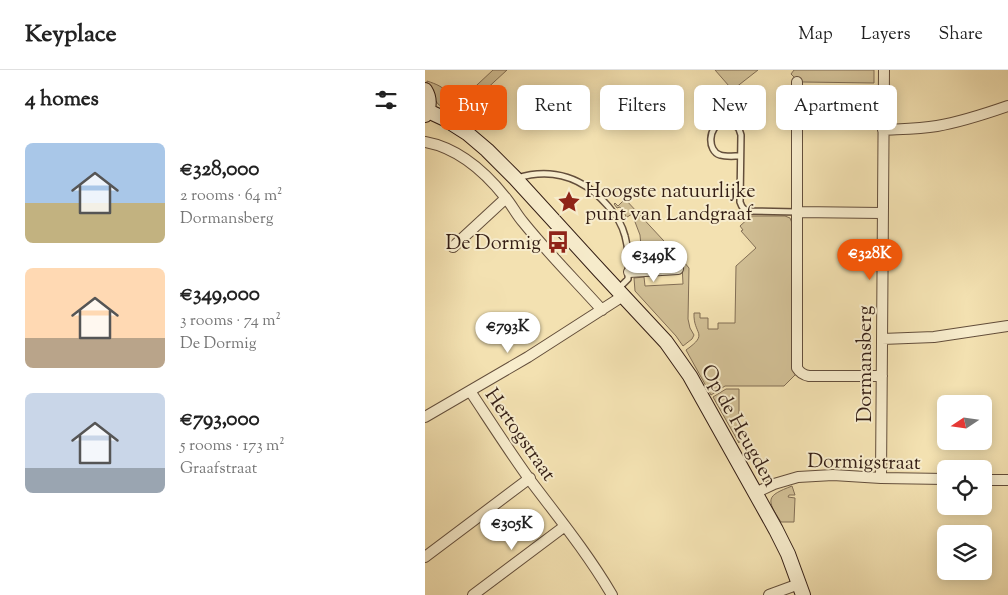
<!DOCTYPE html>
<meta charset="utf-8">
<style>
body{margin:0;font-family:"Sorts Mill Goudy",serif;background:#f6f6f6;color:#222;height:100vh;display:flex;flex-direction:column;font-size:19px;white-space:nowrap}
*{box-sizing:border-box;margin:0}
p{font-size:16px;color:#767676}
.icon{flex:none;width:28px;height:28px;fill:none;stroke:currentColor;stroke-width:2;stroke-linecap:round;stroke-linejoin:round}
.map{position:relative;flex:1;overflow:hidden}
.drawer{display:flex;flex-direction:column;background:#fff;width:425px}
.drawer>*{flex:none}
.hud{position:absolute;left:15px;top:15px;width:475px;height:45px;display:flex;gap:10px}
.needle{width:32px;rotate:257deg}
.fabs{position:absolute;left:512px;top:325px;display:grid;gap:10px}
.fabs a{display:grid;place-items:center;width:55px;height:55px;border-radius:8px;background:#fff;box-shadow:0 2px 12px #0003;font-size:25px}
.price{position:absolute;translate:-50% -42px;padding:0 11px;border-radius:18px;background:#fff;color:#222;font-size:16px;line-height:32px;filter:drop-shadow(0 1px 2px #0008)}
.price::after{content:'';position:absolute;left:50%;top:30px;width:15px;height:11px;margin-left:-8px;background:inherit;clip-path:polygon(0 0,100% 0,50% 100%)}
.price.active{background:#ea580c;color:#fff}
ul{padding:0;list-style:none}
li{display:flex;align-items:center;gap:15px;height:125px;padding:0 25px}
li span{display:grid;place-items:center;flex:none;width:140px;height:100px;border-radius:8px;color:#555}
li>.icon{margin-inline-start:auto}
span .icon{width:60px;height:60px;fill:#fffc;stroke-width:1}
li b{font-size:21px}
h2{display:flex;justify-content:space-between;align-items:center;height:60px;padding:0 25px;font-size:21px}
.tag{padding:0 18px;border-radius:8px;background:#fff;box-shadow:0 2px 12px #0003;font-size:18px;line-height:45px}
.tag.active{background:#ea580c;color:#fff}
header{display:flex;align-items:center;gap:30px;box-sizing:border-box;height:70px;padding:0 25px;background:#fff;border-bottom:1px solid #e0e0e0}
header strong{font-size:24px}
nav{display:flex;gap:28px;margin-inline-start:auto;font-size:18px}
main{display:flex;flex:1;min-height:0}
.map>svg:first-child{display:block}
.green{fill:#d2c096;stroke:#826e55}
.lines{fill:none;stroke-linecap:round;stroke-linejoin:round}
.lane-casing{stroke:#634e3b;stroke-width:8}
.street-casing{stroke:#634e3b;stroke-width:12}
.secondary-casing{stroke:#331d14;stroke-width:16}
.lane{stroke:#f7eccc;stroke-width:5}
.street{stroke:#f7eccc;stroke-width:10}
.secondary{stroke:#f7eccc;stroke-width:14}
.labels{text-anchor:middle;stroke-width:4;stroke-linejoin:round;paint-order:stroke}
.poi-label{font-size:20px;fill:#331d14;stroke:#f7eccc;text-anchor:start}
.street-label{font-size:20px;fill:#331d14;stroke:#f7eccc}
</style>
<header>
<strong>Keyplace</strong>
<nav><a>Map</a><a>Layers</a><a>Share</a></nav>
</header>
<main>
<section class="drawer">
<h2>4 homes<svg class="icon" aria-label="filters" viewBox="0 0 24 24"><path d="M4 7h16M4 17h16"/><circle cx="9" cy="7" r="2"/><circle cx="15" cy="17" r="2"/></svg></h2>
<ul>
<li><span style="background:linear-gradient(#a9c7e8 60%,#c2b280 0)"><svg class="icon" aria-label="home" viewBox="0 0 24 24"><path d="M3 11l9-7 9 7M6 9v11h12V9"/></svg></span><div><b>€328,000</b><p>2 rooms · 64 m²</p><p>Dormansberg</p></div></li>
<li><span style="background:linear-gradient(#ffd9b3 70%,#b9a48a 0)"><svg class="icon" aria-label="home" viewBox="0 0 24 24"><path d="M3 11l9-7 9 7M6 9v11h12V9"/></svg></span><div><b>€349,000</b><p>3 rooms · 74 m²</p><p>De Dormig</p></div></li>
<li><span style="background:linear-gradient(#c9d6e8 75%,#9aa5b1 0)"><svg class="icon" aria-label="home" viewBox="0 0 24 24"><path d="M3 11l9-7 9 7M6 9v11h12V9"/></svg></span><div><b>€793,000</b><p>5 rooms · 173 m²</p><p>Graafstraat</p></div></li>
</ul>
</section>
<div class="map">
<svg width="583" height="525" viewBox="0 0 583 525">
<rect width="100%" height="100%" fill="#f3e1b1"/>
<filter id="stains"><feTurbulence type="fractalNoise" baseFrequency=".004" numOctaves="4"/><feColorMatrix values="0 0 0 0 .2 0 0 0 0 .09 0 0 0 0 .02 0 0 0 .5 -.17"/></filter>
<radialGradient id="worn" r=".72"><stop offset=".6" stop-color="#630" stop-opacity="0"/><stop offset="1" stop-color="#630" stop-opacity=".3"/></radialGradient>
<path class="green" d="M68 0H82L44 35 38 28Z
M290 0H333L310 18 304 16Z
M369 0H449V13L378 12 371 9 366 4Z
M2 11C11 14 20 17 24 26L18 38C8 32 8 22 2 13Z
M200 129 251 184 246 185 247 194 243 195 242 186 217 187 215 165 207 144 199 149 201 146 195 137 192 138 189 134 190 133 193 136Z
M326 146H360L365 148 367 153V293L371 304 359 316H300L286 325 261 280C285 263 268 265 269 243H275V248H283V259H293V253H310L311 196 331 178 316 161 318 160 315 156Z
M259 192 264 198 263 249 265 258 269 265 267 269 258 276 251 266 210 221 209 208 219 207 220 216 258 214 257 194Z
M301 319H314V373L288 327Z
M367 416 370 425H364L363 427 370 428 369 452H356C341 429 341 426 367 416Z"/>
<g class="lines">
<defs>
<path id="lane" d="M315 86C309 86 301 87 295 85 282 81 283 56 297 53 300 52 305 53 309 54L314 59 316 65 315 132C317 138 319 140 324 141L372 142
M92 108C128 97 159 108 183 136 191 145 197 154 200 166 204 180 204 195 203 209L193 219"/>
<path id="street" d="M372 12V298C375 303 378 305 384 306H457
M458 60C476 59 494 59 512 56 536 52 560 44 583 36
M0 72C33 78 60 102 80 127 87 135 91 144 98 152 122 182 151 211 177 240
M372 142 457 143
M28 177 81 128
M204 202 253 199
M457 269 509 267 583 256
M45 321C65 351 84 381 105 410 133 447 163 484 187 525
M0 347 103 287 198 226
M456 408 459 0
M559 410H583
M330 423 349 414 373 407 408 405 456 408 521 409
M0 487 105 408
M48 525 140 456
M344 525 374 514"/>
<path id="secondary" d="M0 20C5 28 5 37 0 45
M3 41 20 49 42 63 62 80 90 108 174 200 241 272 265 306 351 460 363 484 378 525"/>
</defs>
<use href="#lane" class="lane-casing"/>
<use href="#street" class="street-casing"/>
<use href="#secondary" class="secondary-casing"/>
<use href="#lane" class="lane"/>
<use href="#street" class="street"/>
<use href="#secondary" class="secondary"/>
</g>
<defs>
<symbol id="sight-bare" viewBox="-9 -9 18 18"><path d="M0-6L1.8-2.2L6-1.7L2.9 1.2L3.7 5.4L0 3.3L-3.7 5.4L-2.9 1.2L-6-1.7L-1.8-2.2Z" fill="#8f2418" stroke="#f7eccc" stroke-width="2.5" paint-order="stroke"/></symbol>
<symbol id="bus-bare" viewBox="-9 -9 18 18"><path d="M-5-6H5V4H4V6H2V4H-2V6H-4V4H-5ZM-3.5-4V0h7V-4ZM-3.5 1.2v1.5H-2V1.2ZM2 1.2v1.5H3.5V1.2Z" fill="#8f2418" stroke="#f7eccc" stroke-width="2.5" paint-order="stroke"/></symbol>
</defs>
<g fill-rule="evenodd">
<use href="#sight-bare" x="128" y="116" width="32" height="32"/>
<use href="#bus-bare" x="117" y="156" width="32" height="32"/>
</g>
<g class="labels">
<g class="poi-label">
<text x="160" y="127">Hoogste natuurlijke<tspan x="160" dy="23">punt van Landgraaf</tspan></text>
<text x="116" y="179" text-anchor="end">De Dormig</text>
</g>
<g class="street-label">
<text transform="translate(439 294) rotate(-90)" y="7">Dormansberg</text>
<text transform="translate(315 355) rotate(61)" y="7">Op de Heugden</text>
<text transform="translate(96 364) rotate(55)" y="7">Hertogstraat</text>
<text transform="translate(439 391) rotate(1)" y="7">Dormigstraat</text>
</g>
</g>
<rect width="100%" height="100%" filter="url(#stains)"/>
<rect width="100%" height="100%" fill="url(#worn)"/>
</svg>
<div class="fabs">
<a><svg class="needle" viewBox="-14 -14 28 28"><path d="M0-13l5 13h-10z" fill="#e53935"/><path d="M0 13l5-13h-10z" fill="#767676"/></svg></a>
<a><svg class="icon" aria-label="locate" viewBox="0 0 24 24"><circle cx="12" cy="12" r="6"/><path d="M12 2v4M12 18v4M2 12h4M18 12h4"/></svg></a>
<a><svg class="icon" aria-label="layers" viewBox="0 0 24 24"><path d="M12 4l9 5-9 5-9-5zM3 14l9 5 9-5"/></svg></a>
</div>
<b class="price active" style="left:445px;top:211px">€328K</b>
<b class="price" style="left:229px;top:213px">€349K</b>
<b class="price" style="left:83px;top:284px">€793K</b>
<b class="price" style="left:87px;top:481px">€305K</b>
<div class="hud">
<a class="tag active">Buy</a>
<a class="tag">Rent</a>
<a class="tag">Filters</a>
<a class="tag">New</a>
<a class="tag">Apartment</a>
</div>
</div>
</main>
